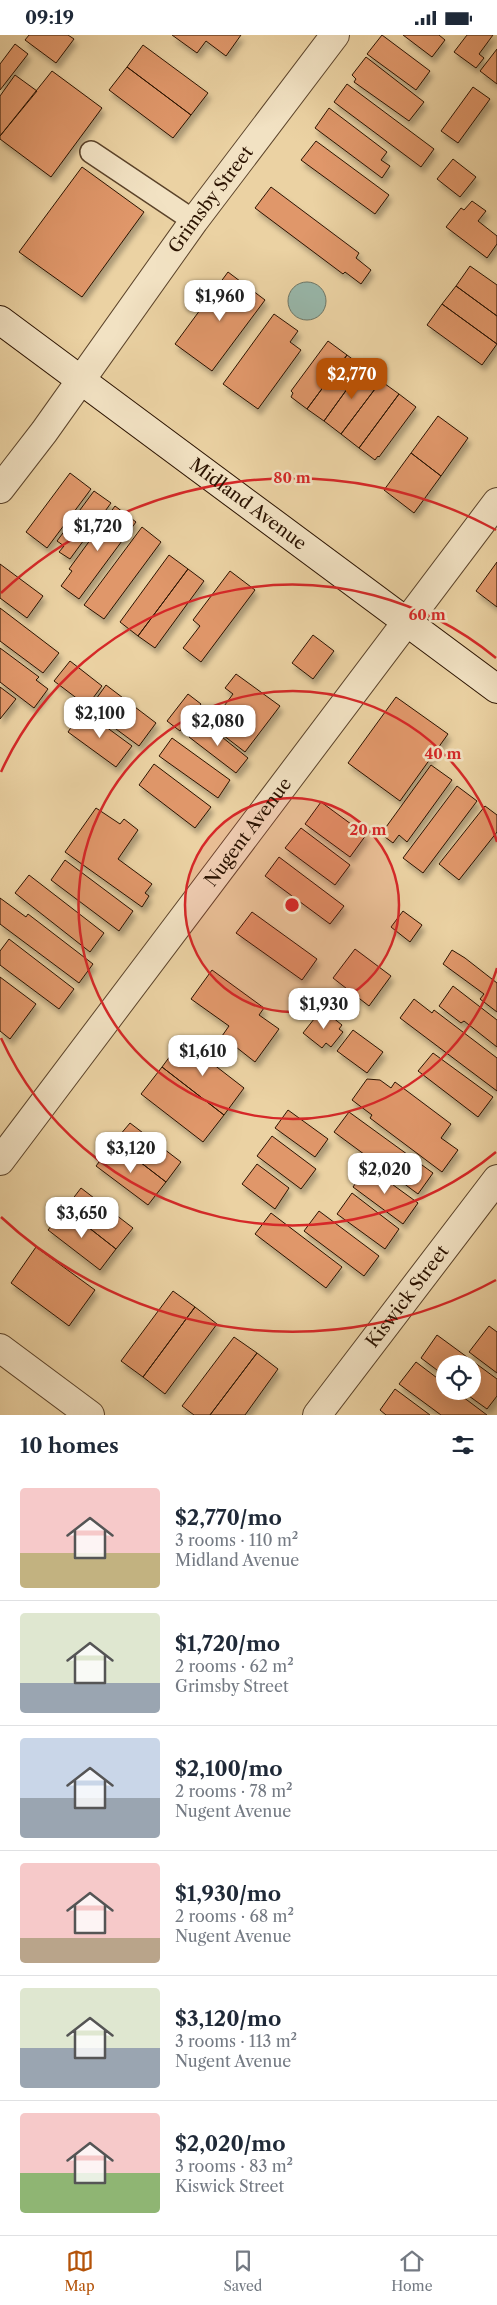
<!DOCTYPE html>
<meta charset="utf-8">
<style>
body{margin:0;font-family:"Libre Caslon Text",serif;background:#f2f2f3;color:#1f2937;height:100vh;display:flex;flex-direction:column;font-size:19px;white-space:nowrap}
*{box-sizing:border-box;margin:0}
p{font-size:16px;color:#747a83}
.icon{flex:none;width:28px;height:28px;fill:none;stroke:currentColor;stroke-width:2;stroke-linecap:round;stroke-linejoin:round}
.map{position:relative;height:1380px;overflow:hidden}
.drawer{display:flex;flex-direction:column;background:#fff;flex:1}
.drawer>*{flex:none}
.buttons{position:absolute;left:436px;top:1320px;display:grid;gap:10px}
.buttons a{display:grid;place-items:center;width:45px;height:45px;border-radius:50%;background:#fff;box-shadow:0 5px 20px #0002;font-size:25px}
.price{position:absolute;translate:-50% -42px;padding:0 11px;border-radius:10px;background:#fff;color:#222;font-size:16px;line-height:32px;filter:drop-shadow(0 1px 2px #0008)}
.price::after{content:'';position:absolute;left:50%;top:30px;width:15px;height:11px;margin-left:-8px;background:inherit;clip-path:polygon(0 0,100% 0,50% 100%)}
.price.active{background:#b45309;color:#fff}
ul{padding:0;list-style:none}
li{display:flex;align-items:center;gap:15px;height:125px;padding:0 20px}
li+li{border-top:1px solid #e0e1e3}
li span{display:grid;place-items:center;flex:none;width:140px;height:100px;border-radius:5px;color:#555}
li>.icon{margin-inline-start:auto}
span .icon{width:60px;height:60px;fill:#fffc;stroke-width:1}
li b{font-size:21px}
h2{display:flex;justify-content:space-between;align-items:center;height:60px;padding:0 20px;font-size:21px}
.status{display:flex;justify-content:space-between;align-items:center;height:35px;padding:0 25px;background:#fff;direction:ltr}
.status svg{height:14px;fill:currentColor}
.tab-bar{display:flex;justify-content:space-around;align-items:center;height:70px;border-top:1px solid #e0e1e3;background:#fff;font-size:14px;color:#747a83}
.tab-bar a{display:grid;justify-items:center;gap:2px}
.tab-bar .active{color:#b45309}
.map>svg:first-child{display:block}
.water{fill:#98b7aa;stroke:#6c7566}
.building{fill:#e0976a;stroke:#2b1301;filter:url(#shadow)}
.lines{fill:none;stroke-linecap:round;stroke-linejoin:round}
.lane-casing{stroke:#5b432a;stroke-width:24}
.street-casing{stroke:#5b432a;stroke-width:30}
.secondary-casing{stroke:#2b1301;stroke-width:30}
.lane{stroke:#f2e2c3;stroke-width:21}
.street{stroke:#f2e2c3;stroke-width:28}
.secondary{stroke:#f2e2c3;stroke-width:28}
.ring{fill:none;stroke:#d62828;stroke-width:2.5}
.labels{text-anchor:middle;stroke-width:5;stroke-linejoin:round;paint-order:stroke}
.street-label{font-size:18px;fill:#2b1301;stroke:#f2e2c3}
.centre{fill:#d62828;stroke:#f2e2c3;stroke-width:2.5}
.ring-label{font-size:15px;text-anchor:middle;font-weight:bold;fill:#d62828;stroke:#f2e2c3;stroke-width:5;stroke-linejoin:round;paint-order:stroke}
</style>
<div class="status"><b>09:19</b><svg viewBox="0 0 49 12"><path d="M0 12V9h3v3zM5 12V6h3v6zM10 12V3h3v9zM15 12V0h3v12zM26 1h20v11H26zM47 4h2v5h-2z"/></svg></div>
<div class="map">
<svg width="497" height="1380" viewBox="0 0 497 1380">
<defs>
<filter id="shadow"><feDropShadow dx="3" dy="5.5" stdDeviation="2.5" flood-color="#0004"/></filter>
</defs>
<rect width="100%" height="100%" fill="#ebd2a3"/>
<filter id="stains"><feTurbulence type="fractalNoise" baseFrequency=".004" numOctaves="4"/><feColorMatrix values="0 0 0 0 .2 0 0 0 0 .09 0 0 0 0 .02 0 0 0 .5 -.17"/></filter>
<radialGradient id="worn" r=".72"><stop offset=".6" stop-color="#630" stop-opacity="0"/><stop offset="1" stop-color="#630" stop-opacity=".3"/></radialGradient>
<path class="water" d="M288 266a19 19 0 1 1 38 0a19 19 0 1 1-38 0Z"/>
<path class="building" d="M29 0H68L74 4 56 28 25 5Z
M172 0H241L226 21 206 6 197 18Z
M382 0 430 36 416 55 367 19Z
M403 0H439L445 5 432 22Z
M467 0H493L479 19 484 23 476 33 454 17Z
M15 9 28 19 0 55V29Z
M143 10 208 58 191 80 127 32Z
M497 14V49L480 36Z
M366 22 424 67 409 86 354 47 356 44 352 40Z
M127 32 191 80 173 103 109 55Z
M52 36 102 73 51 142 0 104V101Z
M15 40 37 56 0 101V61Z
M347 49 434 114 421 132 334 67Z
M473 52 490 64 458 108 441 96Z
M329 73 387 117 381 125 390 131 382 143 315 93Z
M316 106 389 160 375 179 301 125Z
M453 124 476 142 460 162 437 144Z
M82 132 144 177 82 262 19 217Z
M271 152 359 218 356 223 371 235 361 249 345 237 343 239 255 173Z
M472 166 486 176 478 186 497 201V209L487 223 446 192 461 173 464 175Z
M470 231 497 250V281L456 251Z
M228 237 265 265 212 336 175 309Z
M456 251 497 281V309L442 269Z
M442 269 497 309 482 330 427 290Z
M274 279 298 296 290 307 301 315 258 374 223 349Z
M328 306 347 320 307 374 291 362 293 358 291 356Z
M347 320 363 332 324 386 307 374Z
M363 332 381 346 341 399 324 386Z
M381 346 399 359 359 413 341 399Z
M399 359 416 372 379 422 378 421 375 425 359 413Z
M438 381 468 403 441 441 411 418Z
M411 418 441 441 414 478 384 455Z
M70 438 91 454 47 513 26 497Z
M94 456 111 468 70 524 59 517 64 511 57 506Z
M115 471 136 487 79 564 61 551 72 536 69 534Z
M142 492 161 507 104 584 84 570Z
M169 520 188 534 138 601 120 587Z
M497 527V572L476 556Z
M0 529 43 561 27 583 0 563Z
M188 534 204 546 155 613 138 601Z
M230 536 255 555 201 627 183 613 200 591 193 585Z
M0 573 59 618 43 638 0 606Z
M313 600 334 616 313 644 292 628Z
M0 613 39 642 36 645 48 654 34 673 0 647Z
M70 626 102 651 87 671 54 646Z
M236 639 280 671 245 717 210 690 233 659 225 653Z
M106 650 156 688 139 711 89 674Z
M0 652 16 664 0 684Z
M188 659 201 669 180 696 167 686Z
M396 662 448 699 400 766 348 728Z
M83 675 132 711 116 732 68 697Z
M202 686 248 723 236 738 189 702Z
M172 703 230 745 218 763 159 721Z
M154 729 211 772 195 793 139 750Z
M431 730 452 745 407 807 399 800 393 808 381 799Z
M457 751 477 766 423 838 403 823Z
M321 767 366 800 350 822 305 789Z
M485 771 497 780V797L459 845 439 829Z
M96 773 120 789 124 784 138 795 118 824 152 849 145 858 149 861 142 872 65 817Z
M301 793 350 830 335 850 285 813Z
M279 822 344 871 330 889 265 841Z
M65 825 133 876 119 896 51 845Z
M29 840 104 898 90 917 15 858Z
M0 863 26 882 28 879 93 929 79 948 0 889Z
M403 876 422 890 410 907 391 892Z
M252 877 317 924 302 945 236 898Z
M9 904 74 954 59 974 0 930V916Z
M355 914 391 941 369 971 333 943Z
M452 915 465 923 497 948V977L480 964 484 959 443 929Z
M212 935 264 973 259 980 279 994 255 1027 222 1001 229 991 191 964Z
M0 942 36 969 10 1004 0 996Z
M453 951 497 985V1012L464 986 461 988 439 971Z
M414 964 432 978 434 975 497 1023V1056L400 983Z
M322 974 342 990 339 994 343 997 331 1012 326 1008 322 1013 303 998Z
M353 995 383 1017 367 1038 337 1016Z
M182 1005 244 1053 224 1080 162 1032Z
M433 1018 493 1062 478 1082 418 1036Z
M162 1032 224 1080 203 1107 141 1059Z
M367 1044 380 1045 391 1053 395 1047 451 1089 441 1103 458 1115 442 1137 370 1083 372 1080 352 1065Z
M288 1075 328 1104 315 1122 275 1093Z
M349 1077 433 1138 418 1159 334 1097Z
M130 1088 181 1127 166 1147 114 1107Z
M272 1101 316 1134 301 1154 257 1121Z
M114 1107 166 1147 148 1170 96 1131Z
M257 1129 289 1153 275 1174 242 1149Z
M367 1131 418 1168 403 1189 353 1152Z
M81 1153 133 1193 116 1214 65 1174Z
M352 1158 399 1194 385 1214 337 1179Z
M65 1174 116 1214 100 1235 48 1195Z
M319 1176 379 1221 364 1241 304 1196Z
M271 1178 342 1232 326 1253 255 1199Z
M36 1212 95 1255 69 1291 11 1248Z
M173 1256 195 1272 143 1342 121 1326Z
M195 1272 217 1289 165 1359 143 1342Z
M489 1291 497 1297V1338L469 1317Z
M437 1300 497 1344V1361L487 1374 462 1356H472V1329H445V1341L421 1323Z
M234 1302 257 1318 210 1380H194L182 1371Z
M257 1318 278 1334 245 1380H210Z
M416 1327 445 1349V1356H455L487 1380H441L399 1349Z
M395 1354 430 1380H386L380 1375Z"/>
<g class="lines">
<defs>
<path id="lane" d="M91 117 194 186"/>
<g id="street">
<path id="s1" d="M0 454 44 397 194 186 335 0"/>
<path id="s2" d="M0 1126 497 467"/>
<path d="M0 1313 90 1380"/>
<path id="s3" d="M317 1380 497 1144"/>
</g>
<g id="secondary">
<path id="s4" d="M0 285 497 654"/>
</g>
</defs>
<use href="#lane" class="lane-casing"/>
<use href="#street" class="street-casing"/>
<use href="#secondary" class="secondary-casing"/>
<use href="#lane" class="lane"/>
<use href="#street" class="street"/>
<use href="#secondary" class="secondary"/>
</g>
<circle cx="292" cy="870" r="107" fill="#d62828" fill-opacity=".12"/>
<g class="ring">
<circle cx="292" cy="870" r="107"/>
<path d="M497 933A214 214 0 1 1 497 807"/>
<path d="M496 1117A320 320 0 0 1 1 1003M1 737A320 320 0 0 1 496 623"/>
<path d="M496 1245A427 427 0 0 1 1 1182M1 558A427 427 0 0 1 496 495"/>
</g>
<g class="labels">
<g class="street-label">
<text dy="6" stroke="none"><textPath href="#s1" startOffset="358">Grimsby Street</textPath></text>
<text dy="6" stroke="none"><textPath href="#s4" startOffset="309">Midland Avenue</textPath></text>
<text dy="6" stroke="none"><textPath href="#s2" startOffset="412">Nugent Avenue</textPath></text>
<text dy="6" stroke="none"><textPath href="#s3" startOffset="149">Kiswick Street</textPath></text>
</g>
</g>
<circle cx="292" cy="870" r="8" class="centre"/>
<g class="ring-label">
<text x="292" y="448">80 m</text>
<text x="427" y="585">60 m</text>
<text x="443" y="724">40 m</text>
<text x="368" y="800">20 m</text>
</g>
<rect width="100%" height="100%" filter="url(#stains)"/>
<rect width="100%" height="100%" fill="url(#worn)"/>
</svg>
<div class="buttons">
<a><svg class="icon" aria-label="locate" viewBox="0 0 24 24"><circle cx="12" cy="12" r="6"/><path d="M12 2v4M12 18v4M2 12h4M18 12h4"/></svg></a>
</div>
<b class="price" style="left:220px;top:287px">$1,960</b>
<b class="price active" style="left:352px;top:365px">$2,770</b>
<b class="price" style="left:98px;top:517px">$1,720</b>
<b class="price" style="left:100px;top:704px">$2,100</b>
<b class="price" style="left:218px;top:712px">$2,080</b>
<b class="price" style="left:324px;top:995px">$1,930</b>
<b class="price" style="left:203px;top:1042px">$1,610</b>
<b class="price" style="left:131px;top:1139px">$3,120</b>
<b class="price" style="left:385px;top:1160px">$2,020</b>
<b class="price" style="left:82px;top:1204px">$3,650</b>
</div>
<section class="drawer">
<h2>10 homes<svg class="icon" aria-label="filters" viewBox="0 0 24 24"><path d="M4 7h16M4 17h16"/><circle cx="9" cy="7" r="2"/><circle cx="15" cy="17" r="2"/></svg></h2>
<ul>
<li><span style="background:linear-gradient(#f6c9c9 65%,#c2b280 0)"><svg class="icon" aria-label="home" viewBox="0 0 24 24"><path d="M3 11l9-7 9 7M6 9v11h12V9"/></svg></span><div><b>$2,770/mo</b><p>3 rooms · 110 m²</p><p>Midland Avenue</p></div></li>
<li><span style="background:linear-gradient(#dfe7d0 70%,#9aa5b1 0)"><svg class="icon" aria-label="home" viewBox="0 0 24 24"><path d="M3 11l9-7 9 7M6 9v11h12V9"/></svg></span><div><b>$1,720/mo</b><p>2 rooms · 62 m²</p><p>Grimsby Street</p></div></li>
<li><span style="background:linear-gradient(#c9d6e8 60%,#9aa5b1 0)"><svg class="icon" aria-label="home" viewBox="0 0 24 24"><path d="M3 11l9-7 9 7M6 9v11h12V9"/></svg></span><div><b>$2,100/mo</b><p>2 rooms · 78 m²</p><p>Nugent Avenue</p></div></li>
<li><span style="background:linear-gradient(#f6c9c9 75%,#b9a48a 0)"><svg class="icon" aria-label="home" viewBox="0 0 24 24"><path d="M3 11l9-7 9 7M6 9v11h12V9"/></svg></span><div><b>$1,930/mo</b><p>2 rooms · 68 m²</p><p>Nugent Avenue</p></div></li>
<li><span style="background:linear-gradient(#dfe7d0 60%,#9aa5b1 0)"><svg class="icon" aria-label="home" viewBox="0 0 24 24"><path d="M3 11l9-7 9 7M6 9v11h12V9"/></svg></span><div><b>$3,120/mo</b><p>3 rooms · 113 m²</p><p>Nugent Avenue</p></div></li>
<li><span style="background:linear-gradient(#f6c9c9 60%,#8fb573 0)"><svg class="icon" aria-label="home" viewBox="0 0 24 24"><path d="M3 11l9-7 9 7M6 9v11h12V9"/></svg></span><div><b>$2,020/mo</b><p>3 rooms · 83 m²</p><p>Kiswick Street</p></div></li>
</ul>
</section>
<nav class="tab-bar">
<a class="active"><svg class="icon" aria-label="map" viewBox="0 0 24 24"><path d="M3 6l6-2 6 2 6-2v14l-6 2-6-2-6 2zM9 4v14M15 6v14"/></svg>Map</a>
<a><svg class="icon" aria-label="saved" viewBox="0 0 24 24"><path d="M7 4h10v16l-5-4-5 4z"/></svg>Saved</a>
<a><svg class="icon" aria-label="home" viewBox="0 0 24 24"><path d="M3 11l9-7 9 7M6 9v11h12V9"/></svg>Home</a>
</nav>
